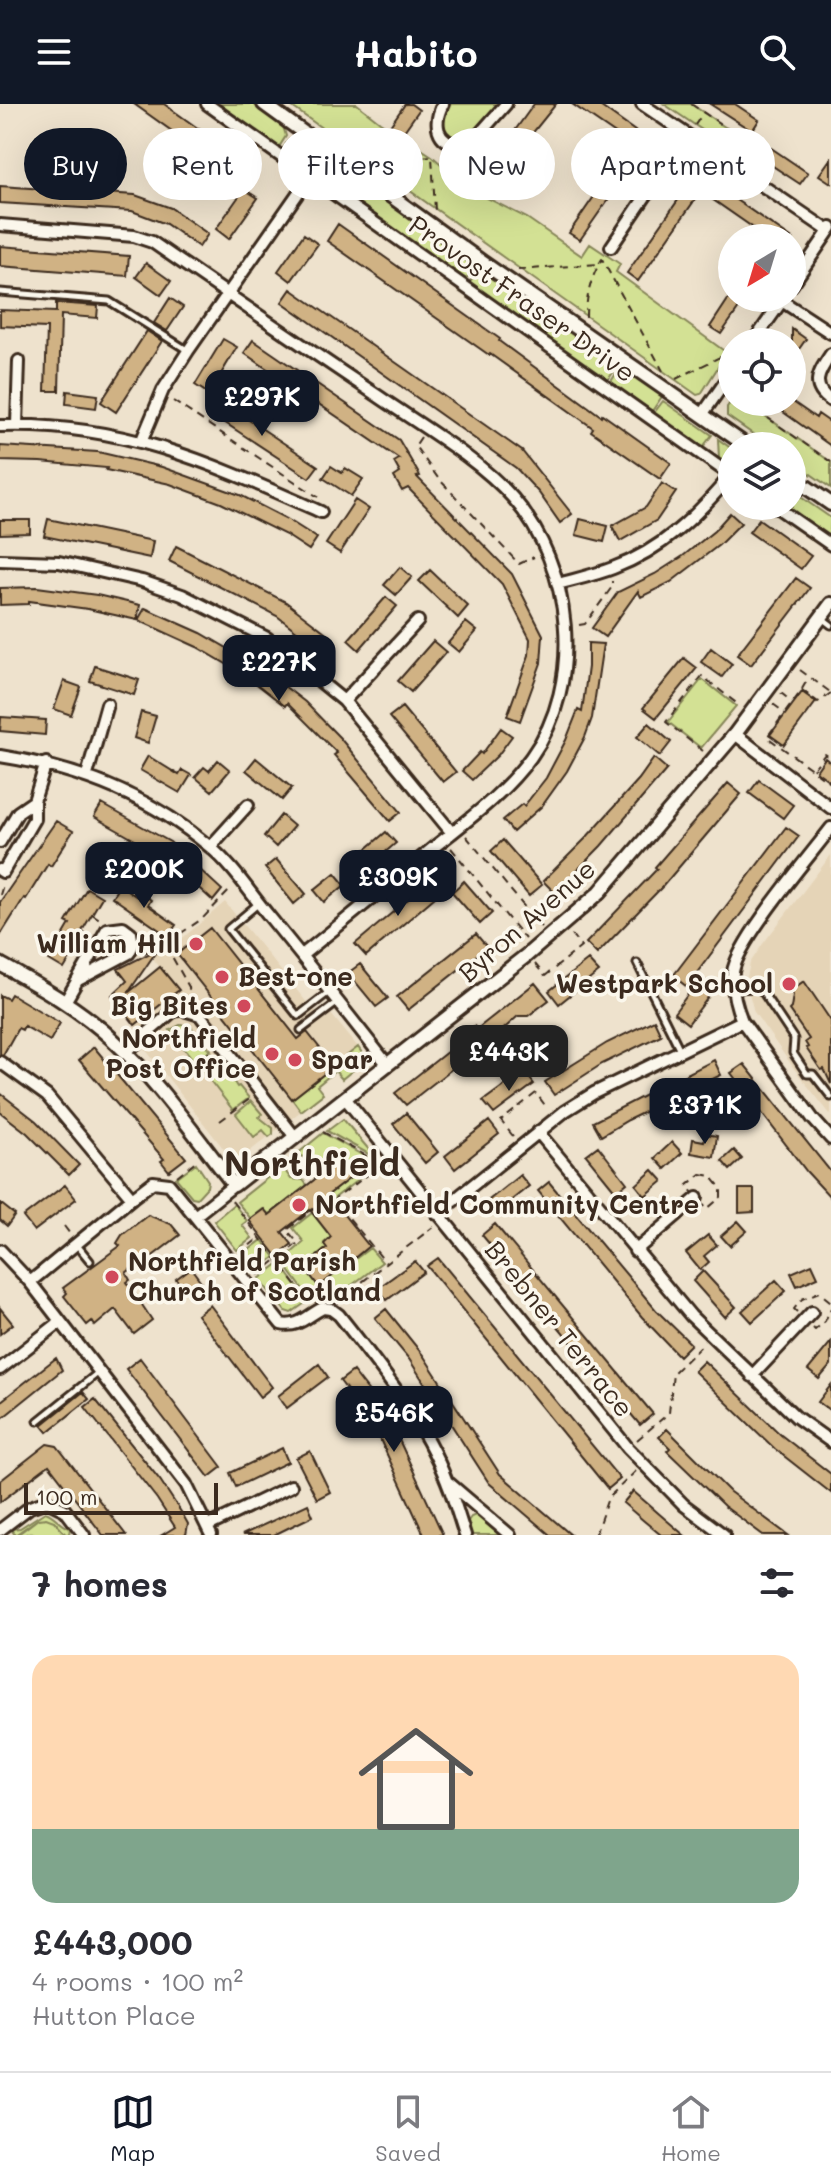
<!DOCTYPE html>
<meta charset="utf-8">
<style>
body{margin:0;font-family:Mali,sans-serif;background:#f2f2f3;color:#2b2b33;height:100vh;display:flex;flex-direction:column;font-size:30px;white-space:nowrap}
*{box-sizing:border-box;margin:0}
p{font-size:26px;color:#7c7c81}
.icon{flex:none;width:44px;height:44px;fill:none;stroke:currentColor;stroke-width:2;stroke-linecap:round;stroke-linejoin:round}
.map{position:relative;height:1431px;overflow:hidden}
.sheet{display:flex;flex-direction:column;background:#fff;flex:1}
.sheet>*{flex:none}
.banner{position:absolute;left:24px;top:24px;width:784px;height:72px;display:flex;gap:16px}
.needle{width:52px;rotate:218deg}
.tools{position:absolute;left:718px;top:120px;display:grid;gap:16px}
.tools a{display:grid;place-items:center;width:88px;height:88px;border-radius:50%;background:#fff;box-shadow:0 8px 32px #0002;font-size:40px}
.scale{position:absolute;left:24px;bottom:20px;width:194px;box-sizing:border-box;padding-left:8px;border:4px solid #3b2a1e;border-top:0;font-size:22px;line-height:28px;white-space:nowrap;color:#3b2a1e;-webkit-text-stroke:6px #fbf7ec;paint-order:stroke}
.price{position:absolute;translate:-50% -68px;padding:0 18px;border-radius:16px;background:#111827;color:#fff;font-size:26px;line-height:52px;filter:drop-shadow(0 2px 4px #0008)}
.price::after{content:'';position:absolute;left:50%;top:48px;width:24px;height:18px;margin-left:-12px;background:inherit;clip-path:polygon(0 0,100% 0,50% 100%)}
.price.selected{background:#222;color:#fff}
ul{padding:0;list-style:none}
li{display:grid;align-content:center;gap:16px;height:424px;padding:0 32px}
li+li{border-top:2px solid #e1e1e2}
li span{display:grid;place-items:center;height:248px;border-radius:24px;color:#555}
li>.icon{margin-inline-start:auto}
span .icon{width:144px;height:144px;fill:#fffc;stroke-width:1}
li b{font-size:34px}
h2{display:flex;justify-content:space-between;align-items:center;height:96px;padding:0 32px;font-size:34px}
.pill{padding:0 28px;border-radius:36px;background:#fff;box-shadow:0 8px 32px #0002;font-size:28px;line-height:72px}
.pill.selected{background:#111827;color:#fff}
header{display:flex;justify-content:space-between;align-items:center;height:104px;padding:0 32px;background:#111827;color:#fff;font-size:36px;font-weight:800}
.tabs{display:flex;justify-content:space-around;align-items:center;height:112px;border-top:2px solid #e1e1e2;background:#fff;font-size:22px;color:#7c7c81}
.tabs a{display:grid;justify-items:center;gap:4px}
.tabs .selected{color:#111827}
.map>svg:first-child{display:block}
.built{fill:#e5d4b7}
.grass{fill:#d3e194;stroke:#878659;stroke-width:2}
.park{fill:url(#park-crowns);stroke:#878659;stroke-width:2}
.building{fill:#d0b284;stroke:#3b2a1e;stroke-width:2}
.lines{fill:none;stroke-linecap:round;stroke-linejoin:round}
.service-casing{stroke:#3b2a1e;stroke-width:11}
.minor-casing{stroke:#3b2a1e;stroke-width:16}
.tertiary-casing{stroke:#3b2a1e;stroke-width:18}
.path{stroke:#3b2a1e;stroke-width:2;stroke-dasharray:8 6;stroke-linecap:butt}
.service{stroke:#fbf7ec;stroke-width:5}
.minor{stroke:#fbf7ec;stroke-width:10}
.tertiary{stroke:#fbf7ec;stroke-width:12}
.poi-dot{fill:#d1495b;stroke:#fbf7ec;stroke-width:3}
.labels{text-anchor:middle;stroke-width:7;stroke-linejoin:round;paint-order:stroke}
.street-label{font-size:26px;fill:#3b2a1e;stroke:#fbf7ec}
.poi-label{font-size:26px;font-weight:bold;fill:#3b2a1e;stroke:#fbf7ec;text-anchor:end}
.district-label{font-size:34px;font-weight:bold;fill:#3b2a1e;stroke:#fbf7ec}
</style>
<header><svg class="icon" aria-label="menu" viewBox="0 0 24 24"><path d="M4 6h16M4 12h16M4 18h16"/></svg>Habito<svg class="icon" aria-label="search" viewBox="0 0 24 24"><circle cx="10" cy="10" r="6"/><path d="M15 15l6 6"/></svg></header>
<div class="map">
<svg width="831" height="1431" viewBox="0 0 831 1431">
<defs>
<pattern id="park-crowns" width="20" height="18" patternUnits="userSpaceOnUse" patternTransform="scale(2)"><rect width="20" height="18" fill="#d3e194"/><path d="M2 6a3 3 0 1 1 6 0M12 15a3 3 0 1 1 6 0" fill="none" stroke="#b6c17f"/></pattern>
</defs>
<rect width="100%" height="100%" fill="#eee2cd"/>
<filter id="ink" filterUnits="userSpaceOnUse"><feTurbulence type="fractalNoise" baseFrequency=".0125" numOctaves="2"/><feDisplacementMap in="SourceGraphic" scale="16" xChannelSelector="R" yChannelSelector="G"/><feConvolveMatrix kernelMatrix="1 2 1 2 8 2 1 2 1" color-interpolation-filters="sRGB"/></filter>
<g filter="url(#ink)">
<path class="built" d="M831 751V1011L795 966 754 908 746 878 750 859 762 841Z
M225 798 313 906 331 910 358 943 292 995 301 1007 235 1059 145 945 135 921 179 886 149 850 178 838Z"/>
<path class="grass" d="M219 0H253L283 22 286 32 279 43Z
M288 0H357L380 18 432 52 469 85 527 114 582 152 590 140 620 160 616 168 727 249 701 290 697 291Z
M448 0H500L472 32 459 37C440 27 438 19 448 0Z
M664 0H691L741 34 733 47Z
M289 35 297 40H306L353 72 341 88 282 46Z
M356 75 442 135 475 163 465 176 345 90Z
M478 166 535 200 619 260 607 277 469 179Z
M621 262 663 291 652 307 610 279Z
M732 296 745 298 831 358V384L792 357V342H770L727 312V303Z
M663 297 712 331 702 344 654 309Z
M718 335 732 345V364L719 355Z
M792 387 831 414 830 434 785 402H792Z
M702 575 736 602 701 644 668 618Z
M180 921 190 922 200 934 199 936 202 940 205 939 211 946 195 958 170 926Z
M358 943 364 952V957L342 975 335 967 317 982 323 990 301 1007 292 995Z
M212 949 225 968 227 967 237 983 239 982 249 994 233 1006 198 961Z
M251 997 262 1010 259 1013 273 1024V1030L269 1033 263 1026 254 1033 236 1010Z
M343 1015 376 1054 327 1027Z
M323 1029 378 1060 332 1096 328 1091 353 1071 341 1056 322 1070 318 1065 319 1056 296 1051Z
M287 1058 286 1068 291 1075 303 1076 307 1081 269 1111 263 1105 251 1115 237 1098Z
M196 1059 208 1077 207 1083 197 1094 192 1093 176 1074Z
M234 1100 247 1117 242 1121 252 1134 237 1146 214 1117Z
M312 1109 331 1133 324 1139 327 1144 304 1163 319 1182 370 1144 382 1158 339 1191 325 1190 311 1196 282 1157 304 1138 293 1124Z
M262 1136 275 1153 254 1169 241 1152Z
M280 1159 308 1197 291 1209 285 1207 259 1175Z
M45 1408C56 1411 60 1422 70 1424L69 1430 66 1431 54 1417 38 1415 15 1431 11 1425 20 1424Z
M478 1410 503 1431H471L468 1417 471 1413Z"/>
<path class="park" d="M46 1414 54 1417 66 1431H17L38 1415Z"/>
<path class="building" d="M134 0H164L252 63 242 77Z
M405 0H411L419 6 402 30 390 22Z
M534 0H556L523 41 520 39 503 63 500 60 483 84 471 76 488 51 491 54 508 30 511 32Z
M572 0H597L649 37 580 136 569 129 628 43 615 34 617 31Z
M710 0H735L759 16 752 27Z
M758 35 808 69 800 80 750 47Z
M831 54V79L819 71Z
M697 69 791 134H768L703 89 701 92 699 90 638 177 627 169Z
M0 82 135 91 171 104 208 130 199 143 166 120 132 107 0 99Z
M244 85 258 94 229 135 216 125Z
M338 120 500 235 499 237 601 312 602 310 671 359 660 375 591 327 593 324 490 250 489 251 327 137Z
M304 130 318 140 291 177 278 167Z
M0 142 129 152 127 172 0 162Z
M146 159 171 177 161 191 136 173Z
M291 185 522 347 572 410 560 419 539 389 516 364 282 198Z
M170 194 183 203 167 227 154 219Z
M729 194H746L721 230 710 223Z
M56 199 98 202 97 214 61 211 59 287H45L47 224 0 222V206L56 208Z
M792 225 806 235 792 255Z
M147 227 162 237 116 308 101 298Z
M223 235 237 243 209 290 195 281Z
M253 236 399 336 420 372 417 373 512 470 543 531 541 559 520 617 507 612 529 551 530 535 502 480 408 384 402 387 394 373 400 369 394 358 399 355 244 249Z
M67 287 98 291 96 304 66 300Z
M216 294 318 362 309 374 207 307Z
M769 298H793L816 314 818 310 831 319V342Z
M0 342 98 348 162 363 240 391 287 415 317 434 309 446 286 431 221 399 170 380 106 366 107 364 40 358 0 357Z
M331 362 342 369 345 364 363 375 351 392 323 374Z
M662 379 676 388 657 416 620 437 612 422 646 403Z
M355 396 369 405 340 449 326 440Z
M730 409 741 419 719 441 671 478 641 493 638 487 605 533 592 524 618 488 655 470 683 452 714 427Z
M48 415 153 437 150 454 44 432Z
M580 415 608 422 604 438 576 431Z
M759 415 811 452 801 465 749 428Z
M0 416H30V429L0 430Z
M176 442 286 498 333 534 323 547 277 512 169 457Z
M400 463 412 473 396 491 384 481Z
M430 466 468 502 458 514 419 477Z
M796 474 810 484 751 561 737 551Z
M37 483 97 491 140 501 137 516 88 505 29 497V500L0 501V484Z
M386 493 397 502 359 546 348 536Z
M145 504 201 529 258 562 305 598 340 634 401 708 390 717 334 651 337 649 287 599 285 602 245 571 197 543 138 516Z
M466 518 477 527 459 548 448 539Z
M433 537 446 548 411 588 398 577Z
M588 539 603 540 592 614 585 633 567 667 542 702 513 728 503 716 522 700 524 702 546 674 566 636 578 606 582 608 588 563Z
M711 544 732 560 722 573 701 558Z
M684 554 697 564 656 614 643 604Z
M95 562 139 576 134 591 90 577Z
M64 577 81 583 71 611 54 605Z
M802 588 816 598 784 641 770 631Z
M402 603 456 668 443 678 389 613Z
M141 608 156 612 148 639 134 634Z
M1 613 46 616 45 631 0 627Z
M649 619 671 638 660 652 637 633Z
M501 624 512 632 498 651 472 676 462 667 480 648 482 650Z
M148 652 179 671 182 666 191 671 180 689 140 666Z
M256 654 292 684 282 696 246 666Z
M654 654 667 665 601 742 555 789 543 777 585 735 639 675Z
M825 654 831 659V678L816 667Z
M218 656 230 666 212 687 195 673 204 663 209 667Z
M759 676 793 701 783 714 749 689Z
M728 679 741 690 663 782 597 850 586 839 657 765 655 763Z
M102 700 170 738 222 786 213 797 165 753 94 713Z
M281 711 294 722 276 743 264 732Z
M56 717 73 727 51 762 48 760 26 795 24 794 0 832V798Z
M786 723 799 732 696 870 715 884 688 920 674 909 691 886 673 872Z
M386 728 396 739 361 769 351 758Z
M503 736 542 781 529 792 491 747Z
M276 755 306 790 294 800 265 764Z
M335 769 345 781 324 798 314 786Z
M431 776 441 788 366 852 355 840Z
M464 777 492 809 480 820 452 788Z
M120 781 140 795 143 790 151 796 148 801 176 821 168 832 112 793Z
M87 784 102 793 82 827 85 830 64 865 49 856 70 820 66 818Z
M210 824 298 935 307 928 334 962 292 995 177 850Z
M476 830 487 843 408 906 397 893Z
M158 845 128 889 160 863 179 886 135 921 112 891 127 877 118 865Z
M588 856 599 868 559 900 549 887Z
M360 860 388 894 376 903 348 869Z
M804 877 831 917V980L824 965 821 966 806 944 808 943 805 938 809 935 789 906 791 904 793 891 790 887Z
M535 879 549 896 528 912H518L474 952 472 949 462 957 406 1001 395 989 467 932 465 929 474 922 477 925Z
M11 890 60 919 50 937 24 922 22 926 18 924 3 951 0 950V891L8 895Z
M654 916 661 931 602 960 554 991 545 978 607 939Z
M94 943 186 1054 169 1067 161 1057 164 1055 79 956Z
M714 956 721 971 628 1016 601 1032 593 1018Z
M744 960 831 1068V1094L807 1068 731 969Z
M524 967 534 980 494 1010 483 997Z
M0 989 36 1017 79 1061 69 1071 27 1029 0 1008Z
M406 1009 438 1048 425 1059 393 1020Z
M489 1017 499 1030 455 1065 445 1052Z
M706 1030 717 1032 714 1053 691 1049 693 1035 704 1037Z
M672 1038 682 1049 665 1065 655 1054Z
M598 1042 627 1079 616 1088 586 1051Z
M734 1046 742 1055 730 1066 722 1057Z
M341 1055 354 1071 328 1091 369 1142 319 1183 304 1163 327 1144 324 1140 331 1133 310 1106 282 1128 292 1140 277 1152 249 1116 264 1105 269 1111Z
M653 1066 663 1077 645 1092 636 1081Z
M520 1071 529 1082 493 1111 484 1100Z
M549 1078 656 1206 691 1240 679 1252 642 1213 538 1087Z
M65 1081 76 1095 34 1127 23 1113Z
M739 1085H754V1108L739 1109Z
M0 1099 15 1111 7 1122 0 1116Z
M148 1111 171 1120 180 1131 141 1161 137 1160 126 1169 130 1176 127 1178 152 1216 134 1230 115 1205 95 1222 92 1217 87 1221 64 1192 67 1189 63 1184 120 1142 117 1139 122 1131Z
M738 1117 747 1127 730 1142 721 1132Z
M495 1120 653 1310 640 1321 482 1131Z
M708 1131 717 1141 704 1152 709 1158 700 1166 686 1149Z
M438 1154 620 1375 608 1385 427 1162Z
M415 1157 424 1168 387 1196 378 1184Z
M812 1160 818 1173 797 1182 791 1169Z
M191 1164 205 1183 196 1189 188 1179 182 1183 176 1175Z
M703 1167 736 1203 725 1213 693 1177Z
M776 1176 786 1187 752 1218 742 1207Z
M210 1201 272 1283 260 1293 197 1211Z
M0 1204 13 1220 0 1230Z
M386 1205 423 1251 500 1370 571 1431H550L489 1379 409 1255 375 1214Z
M831 1238V1261L819 1275 808 1266Z
M56 1254 62 1266 0 1316V1298Z
M140 1254 222 1363 209 1373 126 1265Z
M704 1257 781 1331 831 1370V1389L775 1345 694 1267Z
M319 1260 328 1273 287 1304 278 1292Z
M353 1267 388 1312 443 1431H424L373 1320 340 1277Z
M831 1281V1307L818 1298Z
M83 1288 89 1295 48 1328 42 1321Z
M95 1295 160 1376 183 1411 188 1420 186 1431H162L175 1423 157 1395 85 1303Z
M667 1325 730 1388 788 1431H763L724 1402 667 1347 670 1344 659 1333Z
M47 1340 57 1342 126 1431H103L49 1361 0 1398V1377Z
M282 1344 288 1358 236 1383 230 1369Z
M310 1347 330 1388 317 1395 296 1354Z
M633 1387 664 1414 684 1431H661L644 1417 623 1399Z
M308 1400 313 1412 288 1424 274 1431H242Z"/>
<g class="lines">
<defs>
<path id="service" d="M0 188 109 197 187 246
M822 514 831 521
M259 799 228 825 298 912 329 888
M637 859 680 946
M734 885 757 884 762 887 794 935 793 949 807 970H813L831 993
M301 926 338 898
M77 1141 90 1157
M38 1317 99 1268"/>
<path id="minor" d="M207 0 732 372
M443 0C433 19 436 38 460 41L475 35 506 0
M642 0 829 127
M0 121 134 132 152 138C227 190 302 241 378 292 420 321 479 355 513 394 573 463 585 578 531 653 505 689 468 716 433 744 389 780 346 816 302 851
M611 143 687 31
M792 181 831 124
M782 197 831 229
M753 238 784 194
M831 250C819 268 809 282 831 297
M702 311 732 268
M17 321 19 257
M0 322C123 318 211 359 321 408
M142 336 163 286 188 247 310 72
M775 402 831 441
M0 456 59 458 142 477 182 491 267 534 344 597 452 729
M558 480C576 475 595 471 613 464 662 446 698 411 731 371
M344 597 418 517
M735 630 831 704
M0 652C77 664 149 691 210 743 233 762 250 789 269 812 309 861 348 910 387 960
M87 671 107 600
M831 724C809 753 737 837 733 868 731 885 736 902 742 917L813 1015 831 1035
M0 738 18 708 34 697
M210 743 248 701
M0 766 3 768 34 715V697L46 659
M65 898 107 825 123 823 131 829 133 841 129 849 78 876
M126 948 172 908 181 905 200 911 295 1033
M0 958 47 992 132 1094 153 1078 169 1080 281 1220C299 1224 308 1211 323 1204L331 1205 339 1211C380 1263 423 1315 447 1378 454 1395 459 1413 465 1431
M345 994 628 1344 684 1401 724 1431
M538 1028 691 1212 796 1313 831 1338
M437 1110 565 1007 594 989 742 917
M195 1112 234 1081
M0 1146 30 1178 186 1380 211 1431
M635 1147 697 1094
M30 1178 132 1094
M0 1265 60 1218
M752 1272 812 1208
M449 1379 510 1431
M208 1422 291 1382
M0 1426 30 1403 47 1397 65 1406 84 1431"/>
<path id="tertiary" d="M264 0 482 158 747 342
M792 373 831 400
M0 860C39 882 79 904 112 935 158 977 195 1032 234 1081L527 851 600 788 735 630 831 500"/>
</defs>
<use href="#service" class="service-casing"/>
<use href="#minor" class="minor-casing"/>
<use href="#tertiary" class="tertiary-casing"/>
<path class="path" d="M691 0 741 34 733 47
M695 21 703 9
M366 57 432 52 435 107
M518 166 598 160
M586 213C586 192 591 173 602 155L663 267
M676 275 732 247
M173 297 318 393
M745 298 831 358
M421 333 415 342 438 374 519 460 534 453
M579 521 585 520 612 483V477
M800 566 830 588
M802 585 809 573
M781 589 792 598
M831 589 818 598 802 586 767 633 831 679
M773 600 784 608
M703 647 666 618 702 572 740 602
M813 665 825 650 831 654
M466 732 541 823
M451 744 525 835
M0 791 3 781
M92 810 101 816
M144 829 165 840 202 815 231 785
M143 846 144 849 165 840 189 883 190 897
M535 860 545 872 581 843 572 831
M181 970 212 947
M220 1017 251 994
M323 1028 381 1060
M513 1032 501 1017 536 989 547 1004
M382 1060 334 1096 386 1159
M701 1070 711 1072 721 1084V1093L707 1105 687 1082Z
M177 1072 197 1056
M232 1097 308 1197
M64 1122 70 1130
M239 1150 259 1134
M258 1171 298 1139 287 1126 328 1093
M340 1195 433 1123
M797 1208 794 1205 802 1195 819 1188 831 1198
M813 1224 815 1226 825 1217 831 1204
M637 1336 669 1309 673 1269 702 1241
M595 1431 608 1394 636 1367"/>
<use href="#service" class="service"/>
<use href="#minor" class="minor"/>
<use href="#tertiary" class="tertiary"/>
</g>
</g>
<g class="poi-dot">
<circle cx="196" cy="840" r="8"/>
<circle cx="222" cy="873" r="8"/>
<circle cx="789" cy="880" r="8"/>
<circle cx="244" cy="902" r="8"/>
<circle cx="272" cy="950" r="8"/>
<circle cx="295" cy="956" r="8"/>
<circle cx="299" cy="1101" r="8"/>
<circle cx="112" cy="1173" r="8"/>
</g>
<g class="labels">
<g class="street-label">
<text transform="translate(522 195) rotate(35)" y="9">Provost Fraser Drive</text>
<text transform="translate(527 817) rotate(-41)" y="9">Byron Avenue</text>
<text transform="translate(559 1225) rotate(51)" y="9">Brebner Terrace</text>
</g>
<g class="poi-label">
<text x="180" y="849">William Hill</text>
<text x="238" y="882" text-anchor="start">Best-one</text>
<text x="773" y="889">Westpark School</text>
<text x="228" y="911">Big Bites</text>
<text x="256" y="944">Northfield<tspan x="256" dy="30">Post Office</tspan></text>
<text x="311" y="965" text-anchor="start">Spar</text>
<text x="315" y="1110" text-anchor="start">Northfield Community Centre</text>
<text x="128" y="1167" text-anchor="start">Northfield Parish<tspan x="128" dy="30">Church of Scotland</tspan></text>
</g>
<g class="district-label">
<text x="312" y="1072">Northfield</text>
</g>
</g>
</svg>
<div class="tools">
<a><svg class="needle" viewBox="-14 -14 28 28"><path d="M0-13l5 13h-10z" fill="#e53935"/><path d="M0 13l5-13h-10z" fill="#7c7c81"/></svg></a>
<a><svg class="icon" aria-label="locate" viewBox="0 0 24 24"><circle cx="12" cy="12" r="6"/><path d="M12 2v4M12 18v4M2 12h4M18 12h4"/></svg></a>
<a><svg class="icon" aria-label="layers" viewBox="0 0 24 24"><path d="M12 4l9 5-9 5-9-5zM3 14l9 5 9-5"/></svg></a>
</div>
<div class="scale">100 m</div>
<b class="price" style="left:262px;top:334px">£297K</b>
<b class="price" style="left:279px;top:599px">£227K</b>
<b class="price" style="left:144px;top:806px">£200K</b>
<b class="price" style="left:398px;top:814px">£309K</b>
<b class="price selected" style="left:509px;top:989px">£443K</b>
<b class="price" style="left:705px;top:1042px">£371K</b>
<b class="price" style="left:394px;top:1350px">£546K</b>
<div class="banner">
<a class="pill selected">Buy</a>
<a class="pill">Rent</a>
<a class="pill">Filters</a>
<a class="pill">New</a>
<a class="pill">Apartment</a>
</div>
</div>
<section class="sheet">
<h2>7 homes<svg class="icon" aria-label="filters" viewBox="0 0 24 24"><path d="M4 7h16M4 17h16"/><circle cx="9" cy="7" r="2"/><circle cx="15" cy="17" r="2"/></svg></h2>
<ul>
<li><span style="background:linear-gradient(#ffd9b3 70%,#7fa58c 0)"><svg class="icon" aria-label="home" viewBox="0 0 24 24"><path d="M3 11l9-7 9 7M6 9v11h12V9"/></svg></span><div><b>£443,000</b><p>4 rooms · 100 m²</p><p>Hutton Place</p></div></li>
</ul>
</section>
<nav class="tabs">
<a class="selected"><svg class="icon" aria-label="map" viewBox="0 0 24 24"><path d="M3 6l6-2 6 2 6-2v14l-6 2-6-2-6 2zM9 4v14M15 6v14"/></svg>Map</a>
<a><svg class="icon" aria-label="saved" viewBox="0 0 24 24"><path d="M7 4h10v16l-5-4-5 4z"/></svg>Saved</a>
<a><svg class="icon" aria-label="home" viewBox="0 0 24 24"><path d="M3 11l9-7 9 7M6 9v11h12V9"/></svg>Home</a>
</nav>
